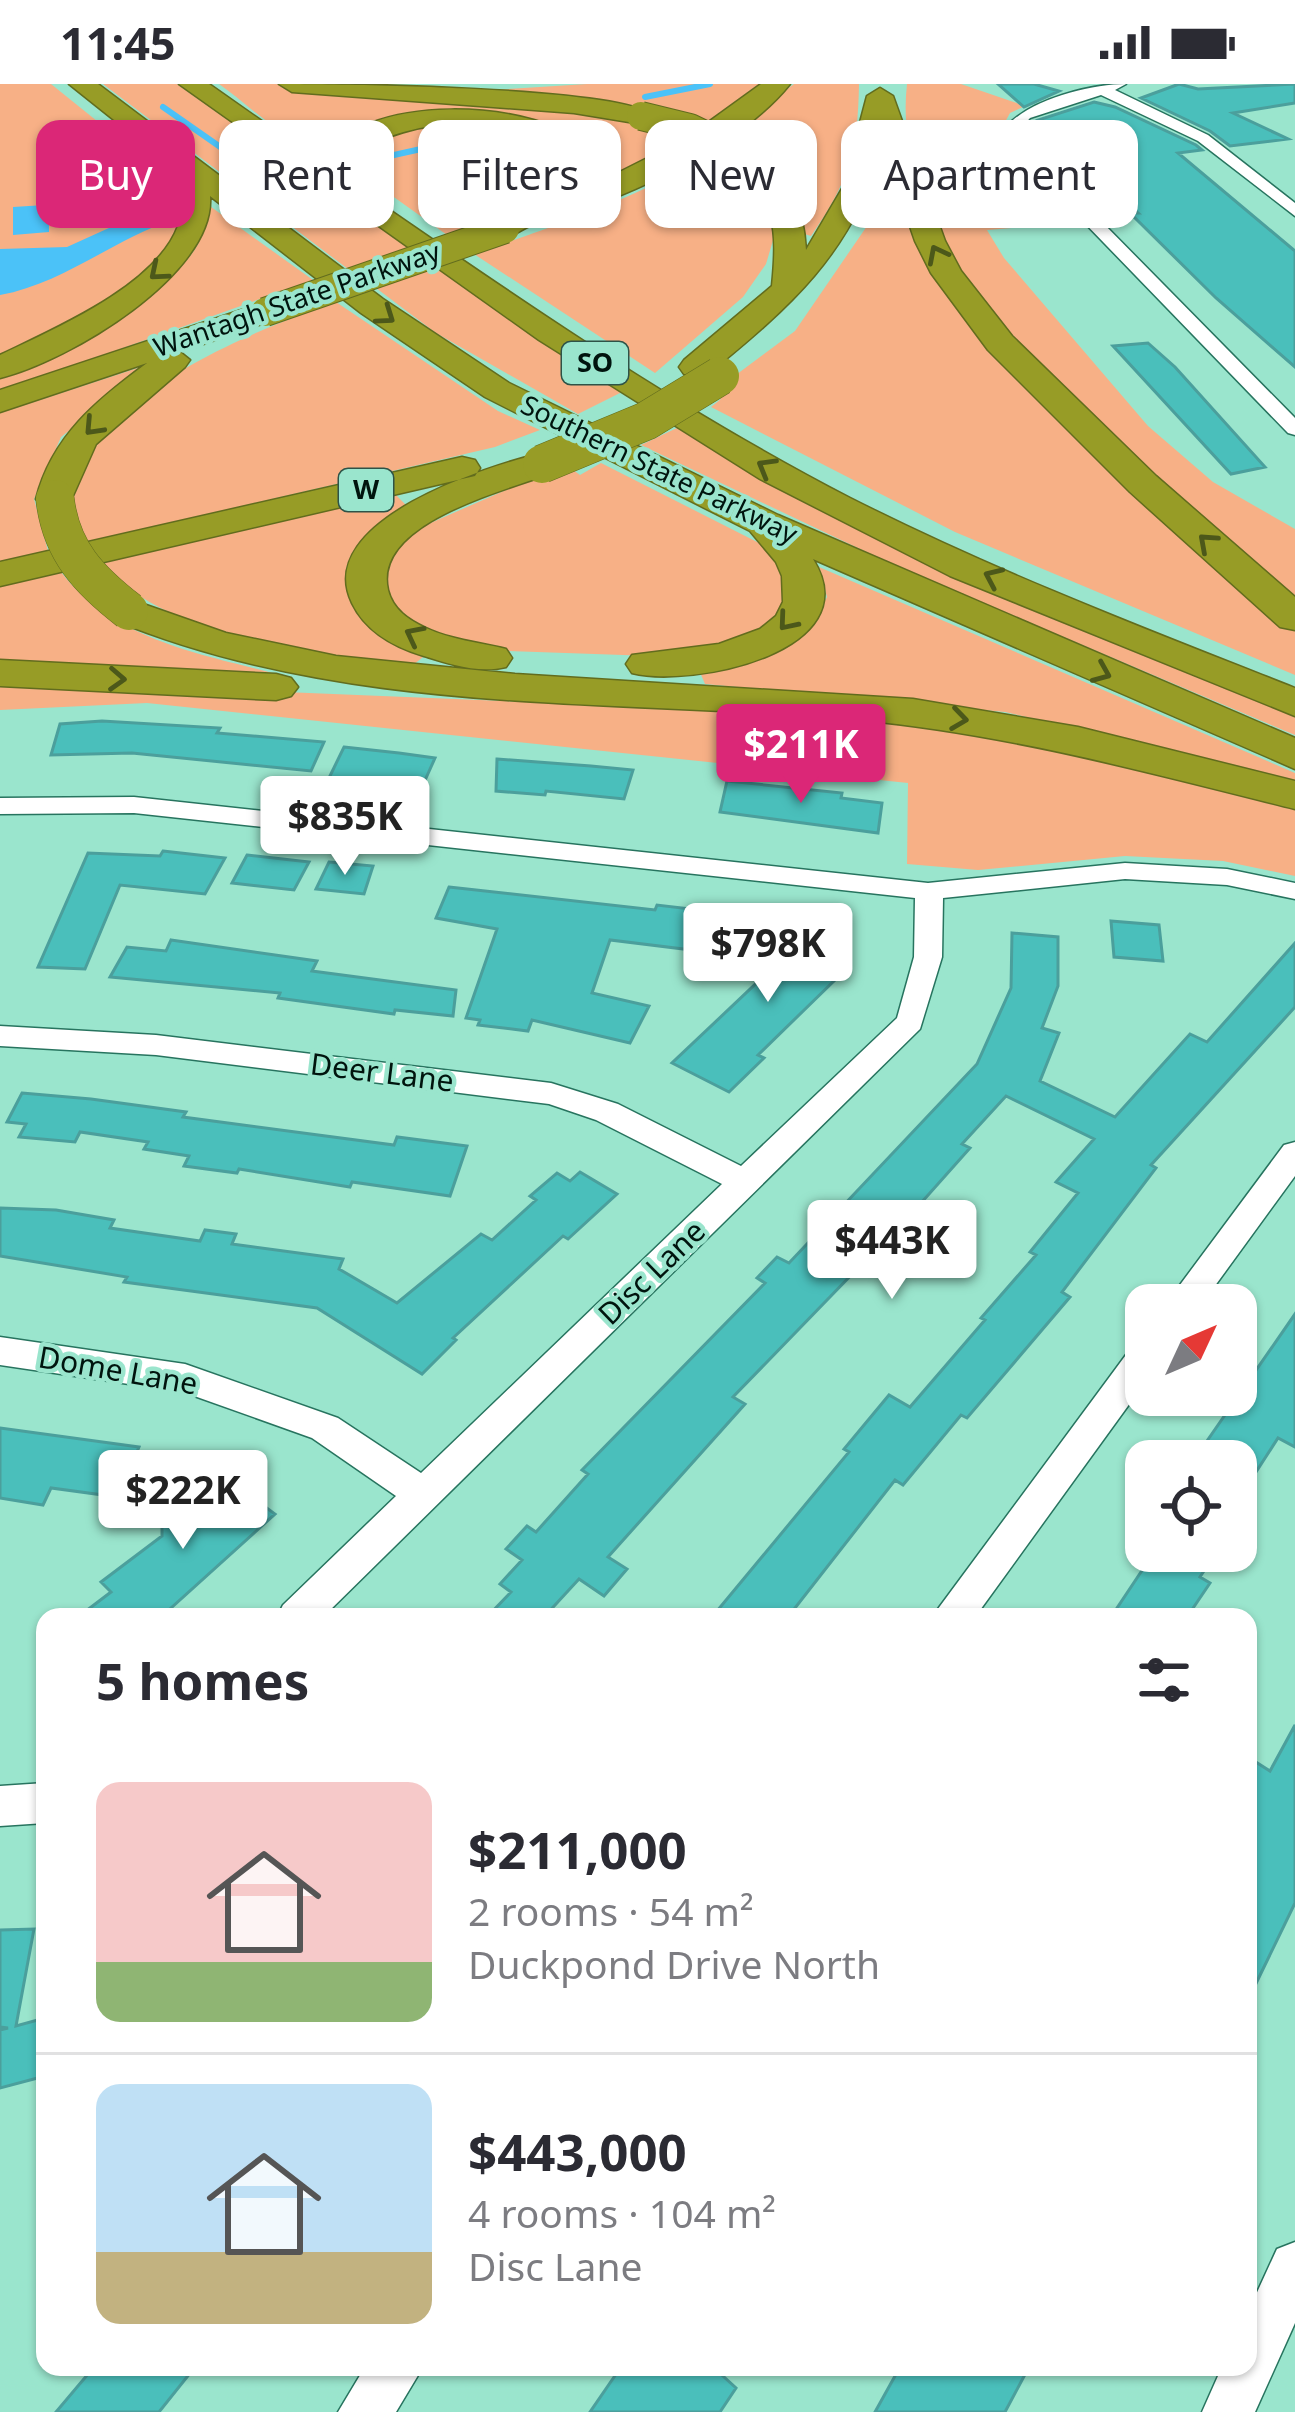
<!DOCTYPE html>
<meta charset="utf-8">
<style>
body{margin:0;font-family:"Noto Sans",sans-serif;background:#f2f2f3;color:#2b2b33;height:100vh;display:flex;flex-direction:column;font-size:45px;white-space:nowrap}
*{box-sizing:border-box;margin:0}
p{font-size:39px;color:#7c7c81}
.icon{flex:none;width:66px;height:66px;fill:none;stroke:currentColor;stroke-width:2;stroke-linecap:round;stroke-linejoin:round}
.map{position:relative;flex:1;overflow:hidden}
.drawer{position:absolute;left:36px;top:1524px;width:1221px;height:768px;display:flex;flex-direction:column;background:#fff;border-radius:24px;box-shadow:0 3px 9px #0004}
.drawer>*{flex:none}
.hud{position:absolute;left:36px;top:36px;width:1224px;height:108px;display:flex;gap:24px}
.needle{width:78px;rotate:46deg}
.controls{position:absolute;left:1125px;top:1200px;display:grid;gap:24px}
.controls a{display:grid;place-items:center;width:132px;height:132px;border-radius:24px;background:#fff;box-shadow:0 3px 9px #0004;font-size:60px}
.price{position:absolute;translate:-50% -102px;padding:0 27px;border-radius:12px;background:#fff;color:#222;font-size:39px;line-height:78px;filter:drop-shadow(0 3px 6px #0008)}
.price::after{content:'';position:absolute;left:50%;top:72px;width:36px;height:27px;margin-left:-18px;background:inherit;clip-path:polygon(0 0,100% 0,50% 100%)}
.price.selected{background:#db2777;color:#fff}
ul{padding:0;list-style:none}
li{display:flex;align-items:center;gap:36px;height:300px;padding:0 60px}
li+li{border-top:3px solid #e1e1e2}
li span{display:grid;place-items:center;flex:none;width:336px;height:240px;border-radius:24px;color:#555}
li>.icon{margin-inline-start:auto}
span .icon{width:144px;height:144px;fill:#fffc;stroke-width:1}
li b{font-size:51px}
h2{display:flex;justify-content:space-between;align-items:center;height:144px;padding:0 60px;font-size:51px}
.chip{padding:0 42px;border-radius:24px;background:#fff;box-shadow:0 3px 9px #0004;font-size:42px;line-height:108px}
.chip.selected{background:#db2777;color:#fff}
.status{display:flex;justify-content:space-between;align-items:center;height:84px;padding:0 60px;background:#fff;direction:ltr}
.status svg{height:33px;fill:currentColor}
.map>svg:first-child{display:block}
.green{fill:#f7b086}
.water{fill:#4bc2f8}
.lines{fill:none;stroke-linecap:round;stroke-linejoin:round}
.stream{stroke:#4bc2f8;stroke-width:6}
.building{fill:#4abfbb;stroke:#4b9f9c;stroke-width:3}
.minor-casing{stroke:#27745f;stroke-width:3}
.motorway-casing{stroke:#626c1e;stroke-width:3}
.minor{fill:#fff;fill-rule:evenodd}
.motorway{fill:#979c26;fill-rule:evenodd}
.motorway-bridge-far1-casing{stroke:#626c1e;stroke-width:30;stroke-linecap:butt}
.motorway-bridge-casing{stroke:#626c1e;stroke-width:39;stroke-linecap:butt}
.motorway-bridge-far1{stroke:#979c26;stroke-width:28}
.motorway-bridge{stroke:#979c26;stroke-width:38}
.oneway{stroke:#4c581a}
.labels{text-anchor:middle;stroke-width:9;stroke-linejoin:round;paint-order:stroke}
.far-street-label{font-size:27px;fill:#00140e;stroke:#9ae5cd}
.shield{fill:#9ae5cd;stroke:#2e5347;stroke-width:3}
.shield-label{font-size:27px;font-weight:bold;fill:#00140e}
.street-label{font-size:30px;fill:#00140e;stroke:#9ae5cd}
</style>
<div class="status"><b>11:45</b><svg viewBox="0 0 49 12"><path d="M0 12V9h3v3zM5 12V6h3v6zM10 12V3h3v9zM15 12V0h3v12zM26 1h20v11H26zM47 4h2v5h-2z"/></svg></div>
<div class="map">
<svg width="1295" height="2328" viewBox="0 0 1295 2328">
<rect width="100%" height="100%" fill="#9ae5cd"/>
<path class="green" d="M0 0H51L174 99 181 114C181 130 177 154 169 168 149 203 39 257 0 276Z
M103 0H177L408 164 348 185Z
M219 0H276L602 31 689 55 535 130 576 104 590 86 589 65C527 12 444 33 375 55 359 59 337 71 321 67 285 58 249 21 219 0Z
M587 0H764L707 45 479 7Z
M794 0H859C858 66 849 98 811 152L801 149 784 101 790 93 723 51Z
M907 0H961L1025 22 1010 29 998 51 1075 139 987 146 1004 174 1148 342 1213 398 1295 445V513C1159 400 884 195 907 0Z
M432 39H495L567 63 568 92C531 125 496 140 447 151L356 86 367 58Z
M706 65 756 93 777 143 766 180 743 213 655 289 474 170C535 148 662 109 706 65Z
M883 72 901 126 954 222 1000 276 1295 543V591L955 448 711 323 721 315 709 311 795 247 867 142Z
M207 120 313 196 0 308V291C46 264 161 209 190 172 203 156 206 141 207 120Z
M435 183 622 308 578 330 436 249 376 204Z
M336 218 498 327 540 346 495 363 84 459C23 336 251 247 336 218Z
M156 278 61 353 34 415 48 467 0 478V329Z
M679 343 1295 631V651L900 484 641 361Z
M601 379 777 468 792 502 788 522 760 551 681 573 482 566 408 540 378 509 381 475 426 441 565 380 580 391Z
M395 410 410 425C397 434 381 441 369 452 307 503 383 549 427 570L409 584C304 574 175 554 97 479Z
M819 483 1295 689V697L1005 628 705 600 699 586C755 572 798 567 827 513Z
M61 488C114 556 198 569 276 590L0 579V502Z
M0 596 764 628 954 644 1295 718V792L1223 777 1125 772 978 786 907 780 908 699 147 619 0 626Z"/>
<path class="water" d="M76 106 78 132 49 135V148L13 151V123L45 121V108Z
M153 124 172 126V136C113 156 62 200 0 211V165L67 163Z"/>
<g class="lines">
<path class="stream" d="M645 13 710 0
M163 23 226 67
M367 77 502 47
M144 91 162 108 158 125 146 134"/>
</g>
<path class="building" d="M998 0H1034L1059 7 1024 23Z
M1179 0 1198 5 1295 0V19L1233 29 1288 55 1230 62 1210 47 1141 14Z
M1094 18 1115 23 1196 61 1202 66 1178 69 1295 167V283L1216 214 1130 129H1138L1063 68H1074L1038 36Z
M1148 259 1175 283 1265 383 1231 390 1113 262Z
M102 637 220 644 217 649 324 658 311 687 132 669 51 671 60 640Z
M344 663 399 669 435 674 422 703 329 694Z
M497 675 591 682 633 686 624 715 546 707 545 711 496 707Z
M727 697 842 709 841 714 882 719 878 749 720 728Z
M163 767 225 774 205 810 120 801 85 885 38 883 88 769 160 772Z
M247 771 309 778 294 806 232 799Z
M329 778 373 782 364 810 316 805Z
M449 803 655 826 657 821 725 829 716 869 610 856 592 909 649 922 630 959 532 936 528 947 478 941 480 936 466 934 497 845 436 834Z
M792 834 847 840 838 893 758 971 764 974 729 1008 672 979 785 872Z
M1111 837 1159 841 1163 877 1114 873Z
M1012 849 1058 853V902L1042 944 1059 949 1040 997 1115 1033 1190 950 1207 958 1295 859V923L1151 1081 1156 1084 1062 1208 1070 1213 967 1334 961 1331 903 1401 895 1396 788 1533H712L849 1368 844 1365 889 1311 910 1323 985 1236 981 1234 1036 1171 1030 1168 1078 1109 1056 1098 1094 1055 1006 1012 962 1060 970 1064 921 1119 733 1313 745 1320 608 1473 627 1485 604 1512 579 1495 544 1533H487L511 1508 500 1500 522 1476 506 1465 527 1442 536 1448 588 1390 582 1386 765 1199 757 1194 777 1173 789 1179 977 980 1011 904Z
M171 856 317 877 312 887 456 906 453 932 395 926 394 930 278 914 280 909 110 893 127 863 166 867Z
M22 1009 91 1015 186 1028 183 1033 394 1061 397 1053 467 1062 450 1112 352 1098 350 1103 239 1085 237 1089 184 1082 189 1072 144 1065 148 1058 80 1048 75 1058 19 1053 26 1040 7 1038Z
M580 1088 617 1110 568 1155 563 1152 453 1254 456 1256 422 1290 317 1224 124 1198 127 1193 0 1172V1124L56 1126 114 1136 110 1144 200 1157 205 1146 236 1150 232 1160 343 1175 339 1185 397 1219 481 1150 492 1156 536 1116 530 1112 557 1089 570 1097Z
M1295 1230V1363L1278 1354 1236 1419V1373L1207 1357Z
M0 1344 139 1363 118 1413 51 1404 43 1421 0 1414Z
M219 1389 275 1430 161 1533H78L111 1508 101 1498 162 1452V1442Z
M1155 1467H1217L1200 1493 1210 1499 1187 1533H1111Z
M1295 1641V1819L1248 1916V1673L1270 1687Z
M34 1845 16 1942 45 1934V1992L0 2004V1946L8 1944 0 1943V1846Z
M94 2283H195L159 2328H56Z
M621 2283H713L736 2304 720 2328H590Z
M900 2283H1029L1005 2328H875Z"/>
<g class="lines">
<defs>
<path id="minor" d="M1126 0 1115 6 1208 51 1295 119V132L1198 57 1101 11 1030 34 1022 43 1030 65 1295 334V351L1288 349 1015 67 1007 42C1031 15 1091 0 1126 0Z
M134 713 928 799 1125 779 1227 785 1295 799V815L1227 801 1125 795 943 814 942 873 920 945 323 1533H277L283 1521 396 1412 312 1354 183 1308 0 1281V1253L185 1280 338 1334 421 1389 722 1100 596 1036 549 1020 156 971 0 962V942L156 951 551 999 618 1020 741 1082 897 934 914 873 915 814 134 729 0 730V714Z
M1295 1058V1092L1201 1221H1165L1284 1061Z
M1146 1256V1297L975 1533H932L1134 1260Z
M45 1699V1739L0 1742V1702Z
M1295 2158V2239L1255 2328H1202L1222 2283H1248V2228L1277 2165Z
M365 2283H423L396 2328H338Z"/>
<path id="motorway" d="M69 0H98L383 215 509 299 778 431 1295 654V685L813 475C871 568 691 604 632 589L626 580 632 571 719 560 760 545 776 532 783 518 782 492 776 478 750 447 485 313 361 229 210 112C216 190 67 278 0 294V271C54 245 156 202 178 142 185 125 180 105 178 87Z
M179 0H209L323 80C351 6 547 13 591 68L585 95 574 111 685 55 761 0H790C734 69 612 120 530 142 521 145 515 152 505 154L490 145 494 139C524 121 559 108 563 70 511 26 409 33 355 70L349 98C511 210 674 323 850 414 994 487 1145 545 1295 604V632L950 492 760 395 539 256Z
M279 0C335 0 625 3 654 32L641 40 574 29 292 8Z
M880 4 893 12 945 157 961 187 1012 252 1156 392 1295 513V546L1280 543 1130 408 988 266 931 189 915 157 883 64C851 170 791 222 708 290H684L679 283 684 276 772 202C778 142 774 121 738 74L752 66C791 75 804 132 806 166L843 103 867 12Z
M265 218 276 221 281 228 276 235 180 268 190 276 185 283 96 360 68 423H42L36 415C52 352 97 316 147 279L0 328V306Z
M542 369 555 372 560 380 555 388C508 406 372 438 388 506 393 526 409 536 426 544 451 556 479 558 506 565L512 574 506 583C479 590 450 580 424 572 394 563 366 548 352 519 312 437 488 382 542 369Z
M462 373 475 376 480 384 475 392 0 502V478Z
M129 515 226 549 336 572 515 590 913 615 1078 643 1295 697V725C1150 689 1009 650 859 636 610 614 350 633 114 536L108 527 114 518Z
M0 576 276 590 291 594 298 603 291 612 276 616 0 602Z"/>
</defs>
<use href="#minor" class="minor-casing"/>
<use href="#motorway" class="motorway-casing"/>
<use href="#minor" class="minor"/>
<use href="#motorway" class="motorway"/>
<defs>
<path id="motorway-bridge-far1" d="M641 32 690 44 752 74
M265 228 505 145"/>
<path id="motorway-bridge" d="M542 380 646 337 720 292
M55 415C61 467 89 496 129 527"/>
</defs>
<use href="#motorway-bridge-far1" class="motorway-bridge-far1-casing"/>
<use href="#motorway-bridge" class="motorway-bridge-casing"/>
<use href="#motorway-bridge-far1" class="motorway-bridge-far1"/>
<use href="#motorway-bridge" class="motorway-bridge"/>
</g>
<defs><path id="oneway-chevron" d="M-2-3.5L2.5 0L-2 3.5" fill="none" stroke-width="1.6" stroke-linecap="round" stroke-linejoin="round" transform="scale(3)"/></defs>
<g class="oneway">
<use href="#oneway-chevron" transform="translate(937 170) rotate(-117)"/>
<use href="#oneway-chevron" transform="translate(158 188) rotate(140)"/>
<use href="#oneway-chevron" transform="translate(386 232) rotate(35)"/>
<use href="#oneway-chevron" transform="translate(93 343) rotate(133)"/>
<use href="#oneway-chevron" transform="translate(766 383) rotate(-150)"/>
<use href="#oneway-chevron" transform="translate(1207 458) rotate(-138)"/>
<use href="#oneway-chevron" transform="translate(993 493) rotate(-156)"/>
<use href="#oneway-chevron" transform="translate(787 538) rotate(130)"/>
<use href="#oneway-chevron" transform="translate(414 551) rotate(-153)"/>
<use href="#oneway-chevron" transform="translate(1102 589) rotate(23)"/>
<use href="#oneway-chevron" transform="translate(117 595) rotate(3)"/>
<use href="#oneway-chevron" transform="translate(959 635) rotate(8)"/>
</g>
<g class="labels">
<g class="far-street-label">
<text transform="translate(297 216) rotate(-19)" y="9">Wantagh State Parkway</text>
<text transform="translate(659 386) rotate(26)" y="9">Southern State Parkway</text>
</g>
<g class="shield">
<rect x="562" y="258" width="66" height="42" rx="9"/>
<rect x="339" y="385" width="54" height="42" rx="9"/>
</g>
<g class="shield-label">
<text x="595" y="288">SO</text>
<text x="366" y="415">W</text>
</g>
<g class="street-label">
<text transform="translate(382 989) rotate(7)" y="10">Deer Lane</text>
<text transform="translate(652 1189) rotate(-44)" y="10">Disc Lane</text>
<text transform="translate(118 1287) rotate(10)" y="10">Dome Lane</text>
</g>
</g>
</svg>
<div class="controls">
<a><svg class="needle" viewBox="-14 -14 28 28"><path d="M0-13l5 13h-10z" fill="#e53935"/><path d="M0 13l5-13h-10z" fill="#7c7c81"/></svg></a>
<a><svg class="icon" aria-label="locate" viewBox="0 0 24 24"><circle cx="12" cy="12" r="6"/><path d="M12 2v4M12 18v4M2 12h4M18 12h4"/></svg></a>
</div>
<b class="price selected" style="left:801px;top:722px">$211K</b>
<b class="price" style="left:345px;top:794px">$835K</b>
<b class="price" style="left:768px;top:921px">$798K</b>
<b class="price" style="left:892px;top:1218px">$443K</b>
<b class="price" style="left:183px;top:1468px">$222K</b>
<div class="hud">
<a class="chip selected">Buy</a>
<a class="chip">Rent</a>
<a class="chip">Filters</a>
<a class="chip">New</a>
<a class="chip">Apartment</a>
</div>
<section class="drawer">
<h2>5 homes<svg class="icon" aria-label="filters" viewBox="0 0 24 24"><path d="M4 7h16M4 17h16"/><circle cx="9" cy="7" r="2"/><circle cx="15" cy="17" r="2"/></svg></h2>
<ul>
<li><span style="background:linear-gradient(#f6c9c9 75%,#8fb573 0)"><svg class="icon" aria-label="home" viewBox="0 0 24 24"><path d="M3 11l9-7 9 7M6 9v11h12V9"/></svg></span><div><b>$211,000</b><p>2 rooms · 54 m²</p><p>Duckpond Drive North</p></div></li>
<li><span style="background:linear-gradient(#bfe0f5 70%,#c2b280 0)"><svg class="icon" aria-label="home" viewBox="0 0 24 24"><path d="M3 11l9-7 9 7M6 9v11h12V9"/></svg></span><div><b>$443,000</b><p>4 rooms · 104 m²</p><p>Disc Lane</p></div></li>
</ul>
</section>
</div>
